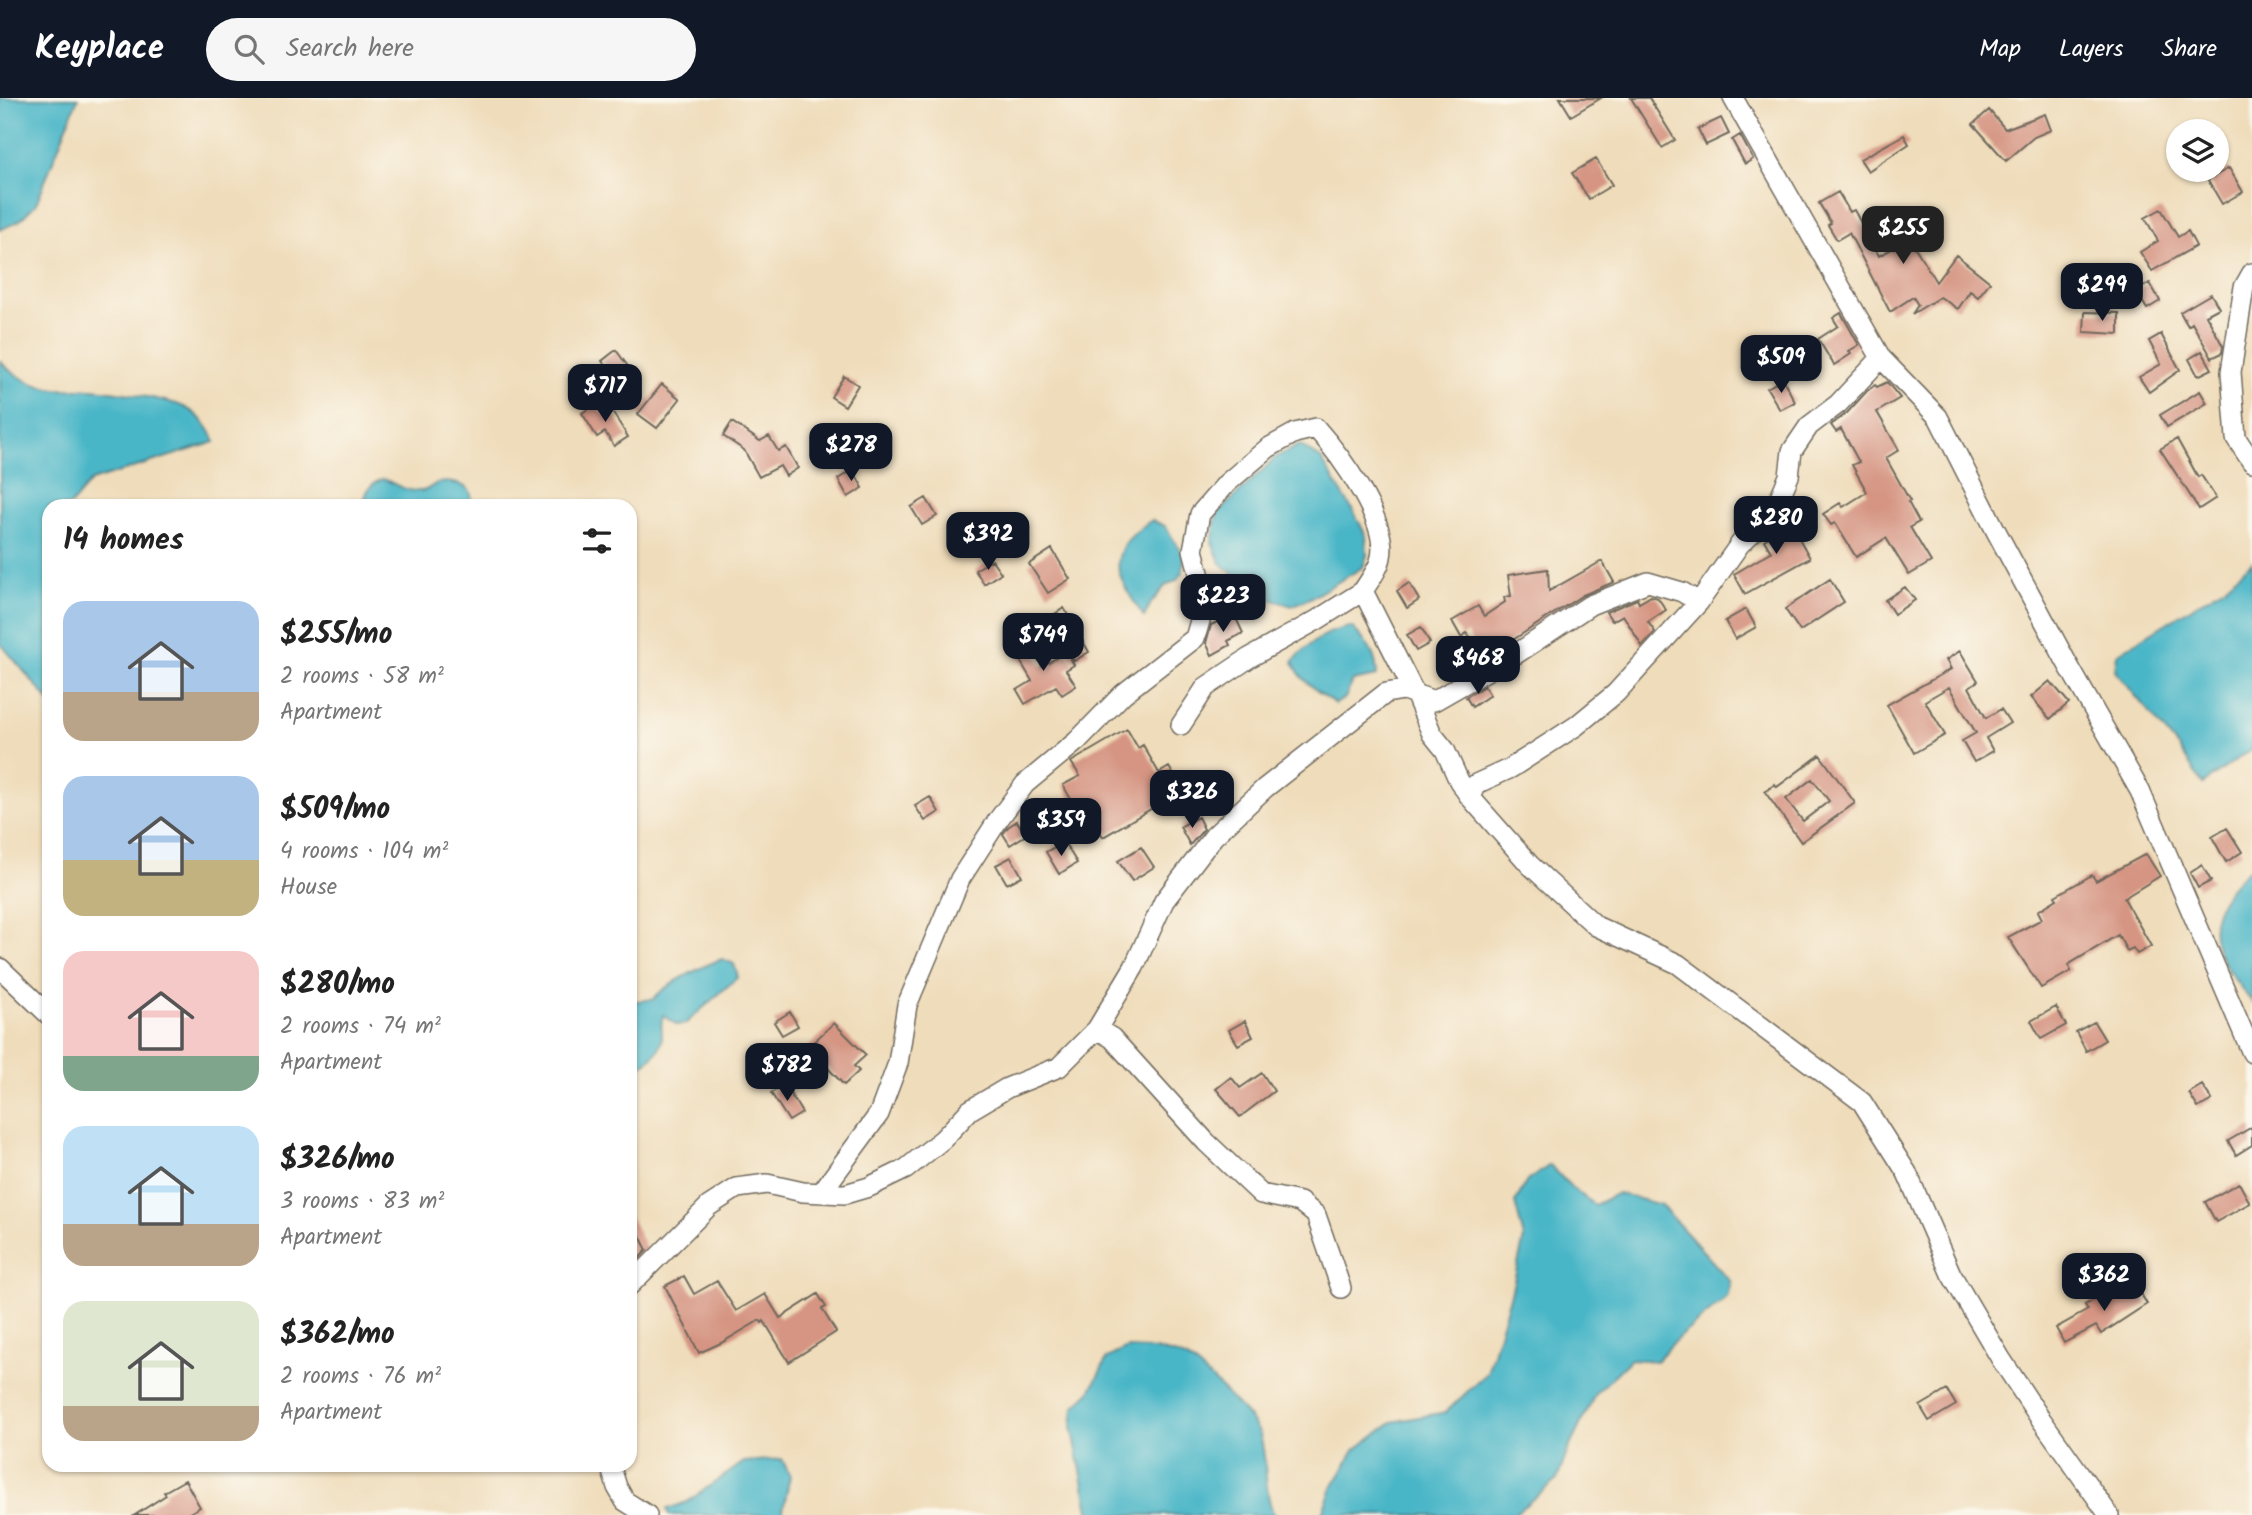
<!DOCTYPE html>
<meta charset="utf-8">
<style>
body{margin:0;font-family:Kalam,sans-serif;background:#f6f6f6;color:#222;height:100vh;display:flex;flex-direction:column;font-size:26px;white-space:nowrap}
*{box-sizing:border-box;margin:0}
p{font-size:23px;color:#767676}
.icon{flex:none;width:38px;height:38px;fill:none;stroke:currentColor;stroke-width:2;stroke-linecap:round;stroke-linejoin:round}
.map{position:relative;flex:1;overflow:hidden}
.panel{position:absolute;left:42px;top:401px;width:595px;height:973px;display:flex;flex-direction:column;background:#fff;border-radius:21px;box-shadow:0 2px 5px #0004}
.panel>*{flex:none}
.fabs{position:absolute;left:2166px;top:21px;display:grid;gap:14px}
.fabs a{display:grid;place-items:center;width:63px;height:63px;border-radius:50%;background:#fff;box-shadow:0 2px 5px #0004;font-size:35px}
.price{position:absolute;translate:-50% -60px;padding:0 16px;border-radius:14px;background:#111827;color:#fff;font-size:23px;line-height:46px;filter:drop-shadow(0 2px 4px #0008)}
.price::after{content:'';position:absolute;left:50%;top:42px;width:21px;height:16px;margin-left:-10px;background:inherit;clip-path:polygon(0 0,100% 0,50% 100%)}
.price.current{background:#222;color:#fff}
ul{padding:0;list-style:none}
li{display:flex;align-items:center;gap:21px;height:175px;padding:0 21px}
li span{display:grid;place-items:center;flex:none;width:196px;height:140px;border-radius:21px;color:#555}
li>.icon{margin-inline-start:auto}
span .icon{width:84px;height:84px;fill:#fffc;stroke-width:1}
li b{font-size:30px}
h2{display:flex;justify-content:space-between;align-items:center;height:84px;padding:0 21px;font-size:30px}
header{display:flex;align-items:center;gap:42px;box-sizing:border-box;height:98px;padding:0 35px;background:#111827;color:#fff}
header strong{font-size:33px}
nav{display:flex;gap:38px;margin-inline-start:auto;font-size:24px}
.search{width:490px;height:63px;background:#f6f6f6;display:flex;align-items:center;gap:18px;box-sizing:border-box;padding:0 24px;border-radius:38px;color:#767676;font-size:26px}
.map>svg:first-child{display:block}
.water{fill:#4ab6c7;stroke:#3a7079;stroke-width:2}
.building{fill:#d69583;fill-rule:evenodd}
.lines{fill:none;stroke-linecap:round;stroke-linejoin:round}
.minor-casing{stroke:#70695d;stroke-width:22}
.minor{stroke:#fff;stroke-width:19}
</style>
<header>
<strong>Keyplace</strong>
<div class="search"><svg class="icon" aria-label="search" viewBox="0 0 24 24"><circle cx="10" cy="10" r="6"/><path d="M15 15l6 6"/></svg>Search here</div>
<nav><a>Map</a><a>Layers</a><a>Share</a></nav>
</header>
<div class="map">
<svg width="2252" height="1417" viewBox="0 0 2252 1417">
<rect width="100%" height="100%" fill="#fbf7ec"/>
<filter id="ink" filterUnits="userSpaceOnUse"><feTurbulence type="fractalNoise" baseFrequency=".0143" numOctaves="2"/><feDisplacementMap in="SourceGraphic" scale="14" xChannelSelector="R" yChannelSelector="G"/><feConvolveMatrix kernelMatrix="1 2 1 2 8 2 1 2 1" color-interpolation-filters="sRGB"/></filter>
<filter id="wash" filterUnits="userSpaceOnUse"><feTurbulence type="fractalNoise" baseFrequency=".00686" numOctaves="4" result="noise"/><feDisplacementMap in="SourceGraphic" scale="28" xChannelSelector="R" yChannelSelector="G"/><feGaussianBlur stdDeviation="1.57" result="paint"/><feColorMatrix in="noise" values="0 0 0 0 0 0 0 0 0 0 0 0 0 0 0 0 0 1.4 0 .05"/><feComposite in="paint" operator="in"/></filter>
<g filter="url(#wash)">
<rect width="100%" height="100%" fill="#efdcba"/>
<path class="water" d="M0 0H78L36 106 19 123 0 132Z
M0 263C9 273 27 285 41 288 59 294 76 290 94 291 114 293 168 301 184 309 199 316 210 330 215 344L91 383 70 408H49V603L0 545Z
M1300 347 1321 361 1355 416 1366 438 1367 457 1363 469 1314 498 1292 508 1254 496 1220 464 1212 444 1217 416 1276 359Z
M383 381C396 386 407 394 421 393 428 393 429 389 436 386 445 382 468 385 471 396 472 398 471 406 471 408H362C366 394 369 386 383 381Z
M1152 422 1165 428 1184 458 1183 474 1177 482 1165 488 1151 505 1144 519C1115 476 1102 455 1152 422Z
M2252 464V650L2203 686 2177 648 2115 573 2117 556 2224 489Z
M1352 529C1367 545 1377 556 1377 578L1353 583 1345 600 1335 606C1318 593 1302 585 1293 564 1307 546 1329 531 1352 529Z
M2252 770V904C2224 868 2195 836 2228 793 2236 783 2242 776 2252 770Z
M722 861 734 866 738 879 685 926 677 927 663 917C660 925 662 931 662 940 662 954 643 970 630 972V904L654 901C662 888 707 866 722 861Z
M1550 1067 1572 1090 1595 1107 1618 1095 1661 1107 1731 1184 1727 1200 1679 1239 1656 1263 1631 1261 1595 1296 1568 1352 1557 1382 1513 1417H1321L1333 1388 1355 1352 1392 1324 1446 1314 1487 1275 1512 1192 1524 1140 1515 1105 1527 1083Z
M1127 1250C1148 1250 1166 1252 1185 1260 1199 1266 1256 1323 1260 1337 1268 1364 1263 1392 1274 1417H1090L1072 1329 1074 1309 1090 1294 1107 1260Z
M782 1361 790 1378 782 1417H669L667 1411 687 1404 744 1364Z"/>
<g id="blocks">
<path class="building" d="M1560 0H1601L1571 18Z
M1631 0H1649L1675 42 1662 50Z
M1989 12 2005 31 2045 16 2051 32 2034 39 2006 63 1973 26Z
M1721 20 1729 36 1706 47 1698 31Z
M1740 37 1753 61 1745 66 1732 42Z
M1904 37 1909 46 1868 73 1860 61Z
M1596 61 1612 87 1589 101 1572 75Z
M2229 70 2243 94 2222 106 2208 82Z
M1838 94 1850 114 1854 112 1879 158 1910 141 1936 184 1956 157 1990 184 1978 199 1970 193 1958 211 1940 199 1912 216 1918 207 1913 199 1890 214 1849 135 1837 142 1828 127 1831 125 1819 105Z
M2161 111 2178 139 2188 133 2196 148 2152 173 2140 154 2158 143 2145 120Z
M2150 185 2160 203 2147 211 2136 193Z
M2211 196 2219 210 2206 217 2223 248 2222 255 2212 260 2192 225 2188 228 2180 214Z
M2085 214 2119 215V236L2084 234Z
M1841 215 1859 247 1849 253 1851 256 1834 267 1818 241 1838 228 1833 220Z
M2161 236 2180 272 2149 294 2139 279 2161 266 2149 243Z
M616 252 632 274 618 284 602 263Z
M2202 253 2212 271 2198 278 2189 261Z
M844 278 858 287 845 308 831 299Z
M1783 281 1795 304 1780 312 1767 290Z
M1887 284 1900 300 1877 314 1899 352 1886 360 1910 403 1908 404 1919 424 1910 429 1931 464 1909 477 1886 440 1856 459 1835 425 1831 427 1823 416 1840 405 1843 409 1867 394 1852 367 1859 364 1841 331 1836 334 1831 327 1847 315 1867 293 1875 287 1877 289Z
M662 286 680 301 657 330 638 316Z
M2200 293 2207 305 2167 329 2160 317Z
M596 306 602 316 610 310 628 339 614 348 605 334 597 339 582 315Z
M732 324 760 343 769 338 778 353 786 349 798 370 786 378 780 368 759 379 744 352 723 338Z
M2177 341 2198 379 2201 377 2216 400 2199 411 2160 351Z
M853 372 863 390 848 399 838 381Z
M926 400 937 418 922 427 911 409Z
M1794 413 1803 428 1795 433 1810 460 1745 496 1734 476 1771 454 1764 442 1779 433 1776 429Z
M1052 451 1070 481 1048 495 1029 466Z
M992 462 1001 475 984 486 975 472Z
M1602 463 1614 484 1583 497 1483 561 1467 535 1461 539 1452 523 1478 508 1484 518 1505 504 1504 499 1511 498 1508 477 1548 471 1549 493Z
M1830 481 1844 504 1800 533 1785 511Z
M1409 485 1419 502 1407 510 1397 493Z
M1905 489 1915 502 1894 516 1885 502Z
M1651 498 1658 500 1666 512 1648 524 1655 534 1642 548 1623 517 1612 523 1606 514 1637 501 1639 505Z
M1064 510 1089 554 1074 563 1050 519Z
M1746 511 1756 529 1735 541 1725 523Z
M1234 516 1243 535 1228 543 1230 547 1212 557 1206 545 1211 527Z
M1421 529 1430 545 1416 553 1407 537Z
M1027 541 1042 568 1067 554 1074 567 1066 572 1076 588 1062 597 1056 588 1025 606 1017 592 1032 583 1012 549Z
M1960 553 1978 583 1969 589 1986 620 2001 611 2010 625 1986 640 1993 653 1974 664 1962 643 1976 635 1949 589 1925 603 1945 637 1914 655 1887 607 1951 571 1946 562Z
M2050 583 2069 605 2050 621 2031 599Z
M1484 588 1490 597 1472 609 1466 599Z
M1127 631 1138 650 1143 647 1159 675 1169 669 1183 692 1103 739 1081 700 1073 705 1063 687 1080 678 1071 664Z
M1820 657 1855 705 1801 744 1765 694 1775 686 1777 689ZM1812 681 1829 703 1803 723 1786 701Z
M930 699 939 714 925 723 915 708Z
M1198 719 1204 731 1190 747 1180 729Z
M1017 723 1026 737 1010 747 1003 736 1008 729Z
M2227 730 2242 754 2226 764 2212 739Z
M1064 744 1077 765 1059 776 1046 754Z
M1141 749 1154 769 1132 783 1118 763Z
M2146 756 2160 778 2124 800 2151 848 2137 856 2133 850 2127 853 2118 837 2068 867 2071 873 2041 890 2008 839 2042 821 2038 813 2057 801 2055 798 2092 777 2096 783Z
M1011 759 1022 778 1007 786 996 767Z
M2202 767 2211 783 2198 790 2190 775Z
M2056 909 2066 927 2041 941 2031 923Z
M790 914 798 928 782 937 774 924Z
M1245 923 1253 939 1238 947 1229 932Z
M2094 924 2105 942 2086 953 2076 934Z
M834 925 866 957 854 968 859 973 844 987 808 949Z
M1262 975 1274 993 1240 1019 1216 991 1231 979 1240 990Z
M785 987 802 1015 789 1023 771 995Z
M2202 987 2212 1002 2198 1010 2189 995Z
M2252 1029V1047L2236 1057 2228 1043Z
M2239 1085 2250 1105 2216 1124 2205 1104Z
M630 1118 647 1152 633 1167 630 1161Z
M684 1178 694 1196 717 1183 736 1213 765 1196 780 1220 818 1196 826 1209 822 1211 836 1234 789 1264 764 1223 762 1225 760 1222 721 1245 699 1255 665 1188Z
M2133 1183 2147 1206 2101 1236 2096 1228 2064 1245 2056 1230 2088 1212 2085 1207 2104 1196 2106 1200Z
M1947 1292 1956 1307 1929 1323 1920 1308Z
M185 1382 200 1409 186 1417H135L166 1397 164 1394Z"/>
</g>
</g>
<g filter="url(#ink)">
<use href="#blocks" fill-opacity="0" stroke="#70695d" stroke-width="2"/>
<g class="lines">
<defs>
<path id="minor" d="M1733 0 1881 260 1938 319 1996 433 2067 565 2140 693 2252 955
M2252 175 2244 189 2231 274 2236 340 2252 364
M1881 260 1838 306 1809 328 1792 353 1789 378 1773 415 1740 446 1699 504 1616 595 1576 628 1511 670 1476 686 1470 699 1530 767 1596 828 1678 866 1862 1004 1907 1075 1951 1176 2001 1261 2038 1317 2109 1417
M1181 627 1206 589 1249 560 1317 522 1363 493
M0 870 49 917
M1097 931 1112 940 1206 1044 1261 1096 1300 1104 1316 1117 1341 1190
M821 1095 879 1016 898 965 907 907 960 781 998 722 1025 686 1077 643 1123 596 1195 540 1202 516 1203 490 1193 452 1200 416 1227 385 1268 350 1295 335 1316 330C1339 356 1389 423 1381 459 1379 471 1369 483 1363 493L1416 598 1432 636 1445 652 1459 683 1470 699
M630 1187 709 1108 737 1090 767 1086 803 1094 845 1096 869 1089 906 1071 943 1041 970 1012 1007 990 1059 969 1097 931 1134 869 1164 803 1214 738 1265 690 1386 595 1404 592 1434 603 1516 556 1590 507 1648 484 1682 494 1699 504
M610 1367 617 1389 625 1403 647 1417"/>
</defs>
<use href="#minor" class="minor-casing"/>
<use href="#minor" class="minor"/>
</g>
</g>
</svg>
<div class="fabs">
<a><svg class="icon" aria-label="layers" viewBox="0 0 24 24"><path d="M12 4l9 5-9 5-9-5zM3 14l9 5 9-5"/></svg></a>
</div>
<b class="price current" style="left:1903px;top:168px">$255</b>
<b class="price" style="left:2102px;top:225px">$299</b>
<b class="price" style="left:1781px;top:297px">$509</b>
<b class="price" style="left:605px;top:326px">$717</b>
<b class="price" style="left:851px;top:385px">$278</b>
<b class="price" style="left:1776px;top:458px">$280</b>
<b class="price" style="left:988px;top:474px">$392</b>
<b class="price" style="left:1223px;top:536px">$223</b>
<b class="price" style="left:1043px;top:575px">$749</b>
<b class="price" style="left:1478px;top:598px">$468</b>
<b class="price" style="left:1192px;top:732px">$326</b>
<b class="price" style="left:1061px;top:760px">$359</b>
<b class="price" style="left:787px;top:1005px">$782</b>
<b class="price" style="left:2104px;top:1215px">$362</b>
<section class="panel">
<h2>14 homes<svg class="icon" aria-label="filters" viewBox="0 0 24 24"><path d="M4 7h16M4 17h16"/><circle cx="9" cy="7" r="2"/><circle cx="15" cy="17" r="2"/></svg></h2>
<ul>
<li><span style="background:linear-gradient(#a9c7e8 65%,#b9a48a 0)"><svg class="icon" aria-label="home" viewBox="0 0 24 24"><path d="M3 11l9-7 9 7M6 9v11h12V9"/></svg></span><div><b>$255/mo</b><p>2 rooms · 58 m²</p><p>Apartment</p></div></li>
<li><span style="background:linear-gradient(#a9c7e8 60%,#c2b280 0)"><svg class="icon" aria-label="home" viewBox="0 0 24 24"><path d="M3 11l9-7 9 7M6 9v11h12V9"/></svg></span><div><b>$509/mo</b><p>4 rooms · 104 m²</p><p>House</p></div></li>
<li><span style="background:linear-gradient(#f6c9c9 75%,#7fa58c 0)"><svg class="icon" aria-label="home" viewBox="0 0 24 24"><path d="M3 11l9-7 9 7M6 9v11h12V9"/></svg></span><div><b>$280/mo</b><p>2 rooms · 74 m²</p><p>Apartment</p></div></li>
<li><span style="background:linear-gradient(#bfe0f5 70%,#b9a48a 0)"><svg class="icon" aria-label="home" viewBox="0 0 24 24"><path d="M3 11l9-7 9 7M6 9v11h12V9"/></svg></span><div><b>$326/mo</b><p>3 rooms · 83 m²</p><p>Apartment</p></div></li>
<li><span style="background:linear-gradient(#dfe7d0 75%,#b9a48a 0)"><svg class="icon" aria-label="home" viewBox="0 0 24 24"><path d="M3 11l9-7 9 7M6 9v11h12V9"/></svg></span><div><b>$362/mo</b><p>2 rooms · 76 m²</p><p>Apartment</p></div></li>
</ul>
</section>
</div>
